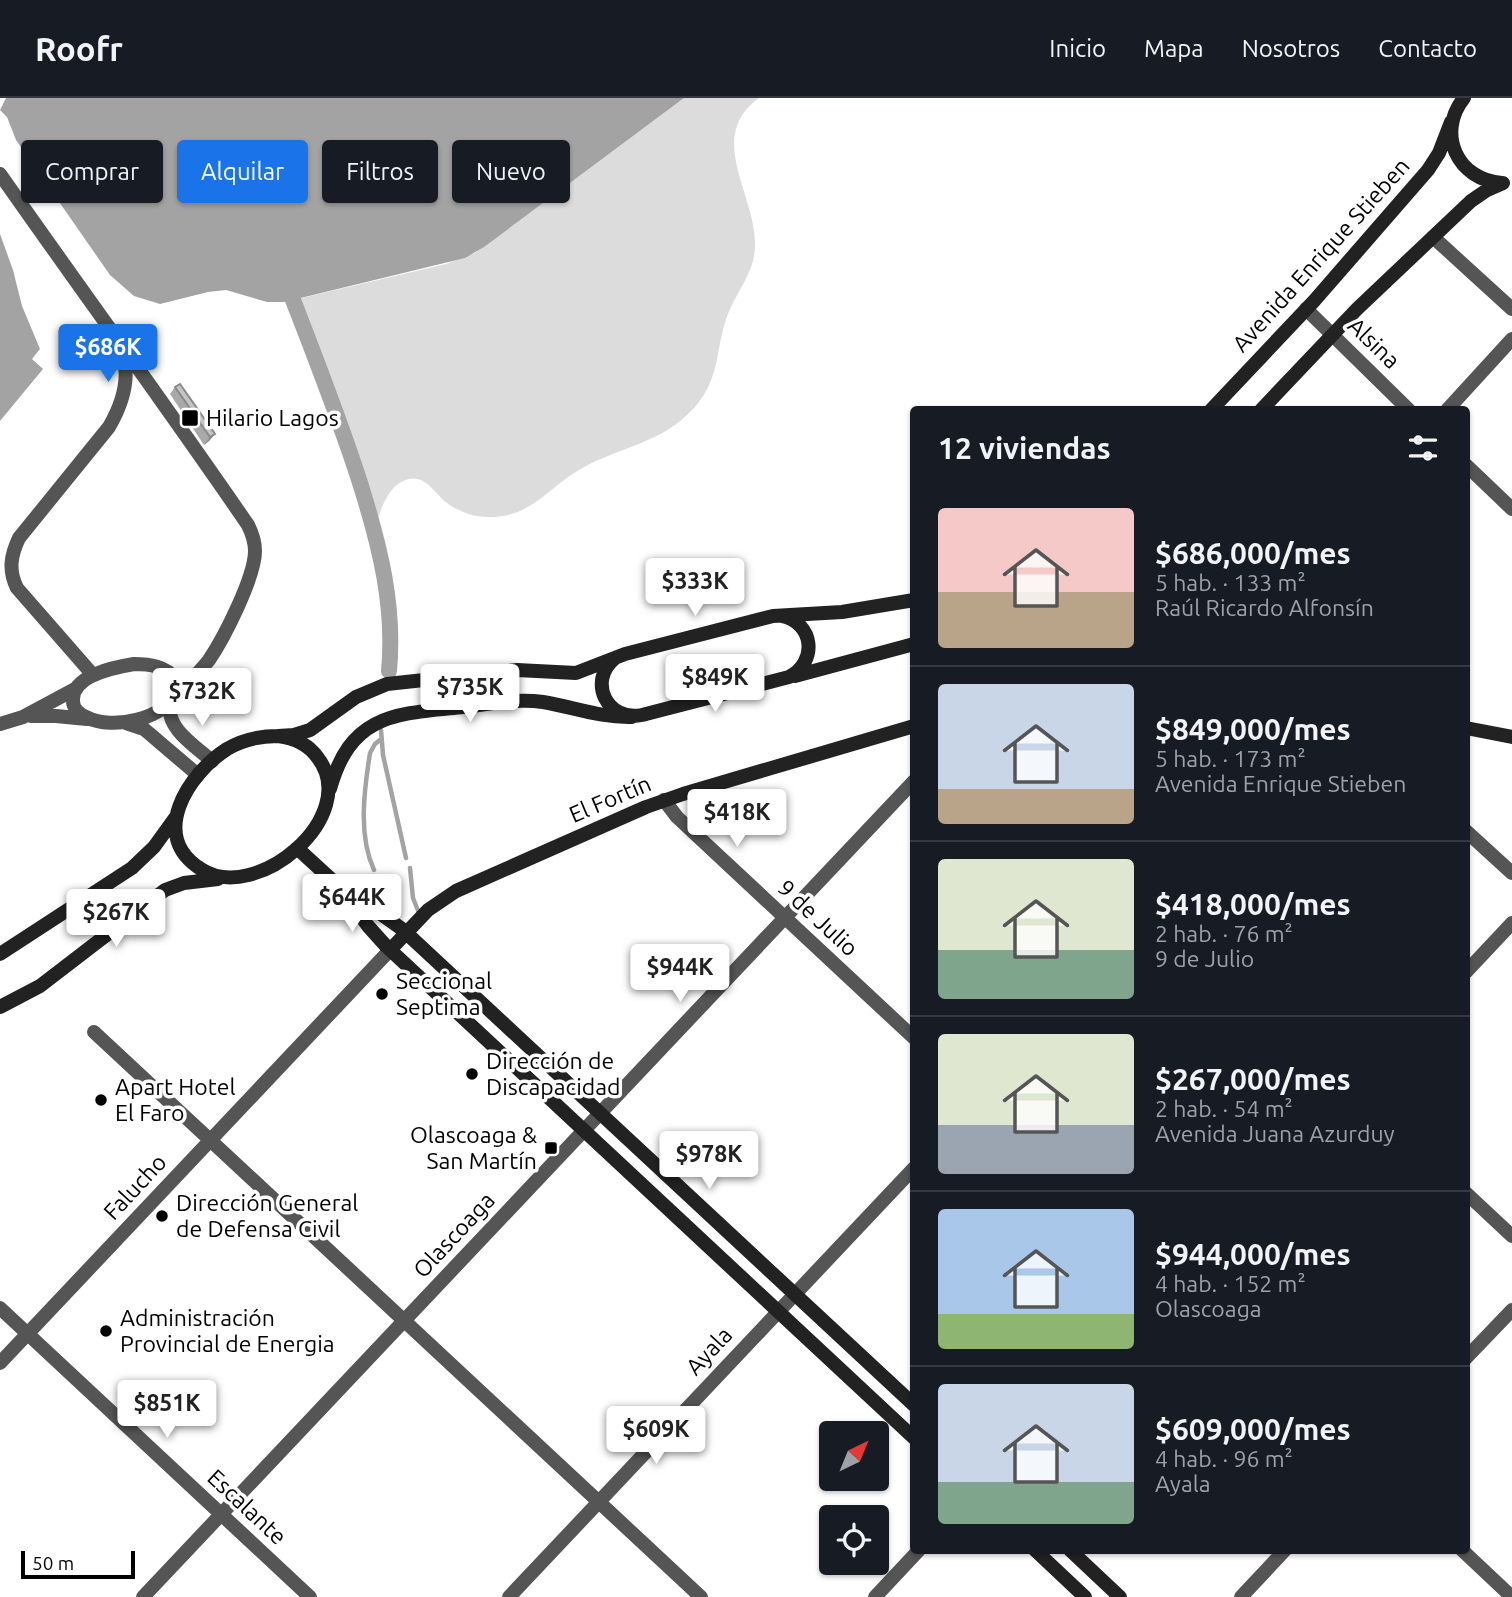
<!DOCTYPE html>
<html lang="es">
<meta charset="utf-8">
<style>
body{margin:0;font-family:Ubuntu,sans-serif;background:#20242c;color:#f1f3f6;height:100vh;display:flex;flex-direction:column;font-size:26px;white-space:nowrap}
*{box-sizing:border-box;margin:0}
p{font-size:23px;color:#9ea1a6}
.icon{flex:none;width:38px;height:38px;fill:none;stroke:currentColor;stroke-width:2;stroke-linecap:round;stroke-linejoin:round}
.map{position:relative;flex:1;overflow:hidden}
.sheet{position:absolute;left:910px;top:308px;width:560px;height:1148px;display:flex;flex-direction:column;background:#171b24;border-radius:7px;box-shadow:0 2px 5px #0004}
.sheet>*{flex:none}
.guide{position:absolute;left:21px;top:42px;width:665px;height:63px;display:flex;gap:14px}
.needle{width:46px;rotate:43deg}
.buttons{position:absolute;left:819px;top:1323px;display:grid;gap:14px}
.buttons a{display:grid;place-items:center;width:70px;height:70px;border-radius:7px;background:#171b24;box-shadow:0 2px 5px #0004;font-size:35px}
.scale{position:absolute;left:21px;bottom:18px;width:114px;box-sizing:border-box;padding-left:7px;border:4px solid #000;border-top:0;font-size:19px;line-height:24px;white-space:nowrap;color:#000;-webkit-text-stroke:5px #fff;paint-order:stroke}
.price{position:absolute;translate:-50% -60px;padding:0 16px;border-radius:7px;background:#fff;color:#222;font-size:23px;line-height:46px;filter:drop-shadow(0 2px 4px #0008)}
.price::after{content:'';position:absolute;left:50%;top:42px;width:21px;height:16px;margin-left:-10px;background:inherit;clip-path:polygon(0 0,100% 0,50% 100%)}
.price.on{background:#1a73e8;color:#fff}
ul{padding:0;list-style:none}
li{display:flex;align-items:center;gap:21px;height:175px;padding:0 28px}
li+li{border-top:2px solid #363941}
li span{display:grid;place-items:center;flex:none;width:196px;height:140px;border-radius:7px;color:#555}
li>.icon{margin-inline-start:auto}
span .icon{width:84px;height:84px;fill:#fffc;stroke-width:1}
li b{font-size:30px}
h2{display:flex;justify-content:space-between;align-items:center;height:84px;padding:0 28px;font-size:30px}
.chip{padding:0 24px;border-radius:7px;background:#171b24;box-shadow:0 2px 5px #0004;font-size:24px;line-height:63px}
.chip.on{background:#1a73e8;color:#fff}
header{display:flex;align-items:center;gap:42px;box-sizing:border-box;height:98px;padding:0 35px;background:#171b24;border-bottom:2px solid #363941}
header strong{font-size:33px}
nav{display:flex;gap:38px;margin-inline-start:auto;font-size:24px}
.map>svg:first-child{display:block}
.green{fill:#dcdcdc}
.water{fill:#a3a3a3}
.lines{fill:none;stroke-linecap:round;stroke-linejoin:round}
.stream{stroke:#a3a3a3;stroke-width:4.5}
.canal{stroke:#a3a3a3;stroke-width:16}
.street{stroke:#555;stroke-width:14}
.secondary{stroke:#222;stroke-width:14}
.wall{fill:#a9a9a9}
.shaded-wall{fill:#898989}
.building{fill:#c4c4c4;stroke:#898989;stroke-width:2}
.poi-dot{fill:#000;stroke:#fff;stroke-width:2.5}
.labels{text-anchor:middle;stroke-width:7;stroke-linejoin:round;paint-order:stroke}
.street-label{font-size:23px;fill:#000;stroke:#fff}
.poi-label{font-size:23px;fill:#000;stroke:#fff;text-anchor:start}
</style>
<header>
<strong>Roofr</strong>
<nav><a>Inicio</a><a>Mapa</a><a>Nosotros</a><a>Contacto</a></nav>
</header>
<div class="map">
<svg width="1512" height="1499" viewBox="0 0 1512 1499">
<rect width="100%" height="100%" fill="#fff"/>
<path class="green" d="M684 0H759C705 39 756 96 755 147 755 172 740 189 730 211 713 250 724 283 687 317 657 346 614 351 579 372 558 384 541 404 518 414 504 419 490 420 476 418 466 416 455 411 447 405 435 396 426 377 409 381 387 386 381 413 374 431L342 327 293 202 446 166 475 155Z"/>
<path class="water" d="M6 0H684L484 149 465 160 284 204H267L226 192 208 194 160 206 134 198 110 177 16 42 7 19 0 12Z
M0 136 13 172 22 208 40 251 32 261 43 271 0 323Z"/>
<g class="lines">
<path class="stream" d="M381 632 383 657 406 760
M410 770 413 800 419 815
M374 772C358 737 364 693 370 655L375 646 381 641"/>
<path class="canal" d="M293 202C317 264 341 325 361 388 380 449 395 508 389 573"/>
<path class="street" d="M0 76C82 193 167 309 248 427 252 435 255 443 255 453 255 479 224 540 209 562 199 575 187 586 176 598
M1433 139 1512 211
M1306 211 1409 312
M1447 312 1512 241
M1466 367 1512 411
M134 566C150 566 165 568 176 581L178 592C166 621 113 633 86 619 79 616 73 610 73 603 71 577 116 569 134 566Z
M93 577 17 490C8 472 11 457 19 440L109 329C123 305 131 280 122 254
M170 605C165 630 195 648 212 663
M31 618H56L87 621
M126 625 144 631 198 677
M0 626 23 619 77 590
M664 702 677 719 914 940
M1466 733 1512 775
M1466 874 1512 825
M94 934 701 1499
M1466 1095 1512 1138
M0 1210 310 1499
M1466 1260 1512 1212
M0 1265 390 852
M1462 1452 1512 1499
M143 1499 914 683
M509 1499 914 1070
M875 1499 919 1452
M1241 1499 1285 1452"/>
<path class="secondary" d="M1464 0C1436 35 1457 82 1502 85
M1211 312 1314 203 1428 72 1439 55 1451 24
M1261 312 1357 211 1471 103 1487 92 1503 85
M615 560C587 583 607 624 642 617L789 579C818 564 814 525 782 518
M795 578 914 546
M429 581 432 612
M1466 630 1512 639
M278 638 294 637 310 632 356 599 387 586 517 572 576 575 625 556 773 518 842 514 914 502
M278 638C294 640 309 647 318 660 362 718 256 807 201 771 148 738 188 676 227 651 242 642 260 638 278 638Z
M330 691C351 615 396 616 463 609 489 606 516 600 543 604 573 609 601 620 632 619
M297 750 345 794 381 816 402 831 914 1307
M346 797 368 828 386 848 914 1340
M390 852 428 812 456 793 646 709 683 696 914 628
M0 856 132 770 154 749 175 720
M0 909 40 888 165 792 184 785 218 781
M1035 1452 1085 1499
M1070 1452 1120 1499"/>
</g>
<path class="wall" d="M175 289 215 336 209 343 204 347 170 296Z"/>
<path class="shaded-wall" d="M215 336 209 343 204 347 210 339Z"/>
<path class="building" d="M180 286 215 336 210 339 175 289Z"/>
<g class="poi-dot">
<rect x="181" y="311" width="18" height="18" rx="3.5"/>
<circle cx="382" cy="896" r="7"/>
<circle cx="472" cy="976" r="7"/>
<circle cx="101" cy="1002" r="7"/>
<rect x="544" y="1043" width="14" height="14" rx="3.5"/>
<circle cx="162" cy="1118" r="7"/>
<circle cx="106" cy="1233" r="7"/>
</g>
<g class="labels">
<g class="street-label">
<text transform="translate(1321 157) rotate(-48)" y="8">Avenida Enrique Stieben</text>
<text transform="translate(1374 245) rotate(44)" y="8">Alsina</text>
<text transform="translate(610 701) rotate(-23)" y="8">El Fortín</text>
<text transform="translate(818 820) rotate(43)" y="8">9 de Julio</text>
<text transform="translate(135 1089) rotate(-47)" y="8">Falucho</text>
<text transform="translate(454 1137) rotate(-47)" y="8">Olascoaga</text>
<text transform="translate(709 1253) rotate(-47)" y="8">Ayala</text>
<text transform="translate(247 1409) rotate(43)" y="8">Escalante</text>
</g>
<g class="poi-label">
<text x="206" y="328">Hilario Lagos</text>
<text x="396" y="891">Seccional<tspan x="396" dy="26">Septima</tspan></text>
<text x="486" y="971">Dirección de<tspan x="486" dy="26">Discapacidad</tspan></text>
<text x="115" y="997">Apart Hotel<tspan x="115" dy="26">El Faro</tspan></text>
<text x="537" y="1045" text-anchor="end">Olascoaga &amp;<tspan x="537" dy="26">San Martín</tspan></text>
<text x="176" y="1113">Dirección General<tspan x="176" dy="26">de Defensa Civil</tspan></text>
<text x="120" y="1228">Administración<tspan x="120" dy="26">Provincial de Energia</tspan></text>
</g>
</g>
</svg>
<div class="buttons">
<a><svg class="needle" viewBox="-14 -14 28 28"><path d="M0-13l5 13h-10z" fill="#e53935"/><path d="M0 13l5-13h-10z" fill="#9ea1a6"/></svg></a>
<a><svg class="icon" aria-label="locate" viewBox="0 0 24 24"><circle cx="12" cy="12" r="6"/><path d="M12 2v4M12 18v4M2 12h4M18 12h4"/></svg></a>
</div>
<div class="scale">50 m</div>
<b class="price on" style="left:108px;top:286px">$686K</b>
<b class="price" style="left:695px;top:520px">$333K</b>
<b class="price" style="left:715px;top:616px">$849K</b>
<b class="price" style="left:470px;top:626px">$735K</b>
<b class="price" style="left:202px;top:630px">$732K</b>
<b class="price" style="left:737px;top:751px">$418K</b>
<b class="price" style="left:352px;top:836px">$644K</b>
<b class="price" style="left:116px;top:851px">$267K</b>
<b class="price" style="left:680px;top:906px">$944K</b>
<b class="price" style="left:709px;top:1093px">$978K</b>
<b class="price" style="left:167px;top:1342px">$851K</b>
<b class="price" style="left:656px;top:1368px">$609K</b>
<div class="guide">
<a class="chip">Comprar</a>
<a class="chip on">Alquilar</a>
<a class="chip">Filtros</a>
<a class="chip">Nuevo</a>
</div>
<section class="sheet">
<h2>12 viviendas<svg class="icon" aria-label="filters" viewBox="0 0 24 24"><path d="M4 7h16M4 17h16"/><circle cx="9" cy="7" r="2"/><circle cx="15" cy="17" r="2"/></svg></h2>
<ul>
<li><span style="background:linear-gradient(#f6c9c9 60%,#b9a48a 0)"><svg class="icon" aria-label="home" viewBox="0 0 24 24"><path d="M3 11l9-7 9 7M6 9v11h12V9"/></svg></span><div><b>$686,000/mes</b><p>5 hab. · 133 m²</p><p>Raúl Ricardo Alfonsín</p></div></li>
<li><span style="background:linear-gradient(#c9d6e8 75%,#b9a48a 0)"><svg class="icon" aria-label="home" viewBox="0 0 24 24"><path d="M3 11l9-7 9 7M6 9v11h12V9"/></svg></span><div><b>$849,000/mes</b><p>5 hab. · 173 m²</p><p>Avenida Enrique Stieben</p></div></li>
<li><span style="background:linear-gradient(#dfe7d0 65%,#7fa58c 0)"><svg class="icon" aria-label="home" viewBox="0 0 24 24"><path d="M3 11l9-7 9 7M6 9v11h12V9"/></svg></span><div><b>$418,000/mes</b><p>2 hab. · 76 m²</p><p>9 de Julio</p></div></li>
<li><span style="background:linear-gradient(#dfe7d0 65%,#9aa5b1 0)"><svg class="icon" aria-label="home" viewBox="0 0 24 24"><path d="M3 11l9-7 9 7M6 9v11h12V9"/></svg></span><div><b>$267,000/mes</b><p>2 hab. · 54 m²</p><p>Avenida Juana Azurduy</p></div></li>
<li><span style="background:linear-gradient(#a9c7e8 75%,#8fb573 0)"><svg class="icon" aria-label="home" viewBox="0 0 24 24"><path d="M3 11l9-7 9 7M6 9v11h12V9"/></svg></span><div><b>$944,000/mes</b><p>4 hab. · 152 m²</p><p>Olascoaga</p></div></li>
<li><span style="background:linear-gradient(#c9d6e8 70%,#7fa58c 0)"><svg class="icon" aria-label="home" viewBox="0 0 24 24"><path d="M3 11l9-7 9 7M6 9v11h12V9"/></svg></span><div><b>$609,000/mes</b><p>4 hab. · 96 m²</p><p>Ayala</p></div></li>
</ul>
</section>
</div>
